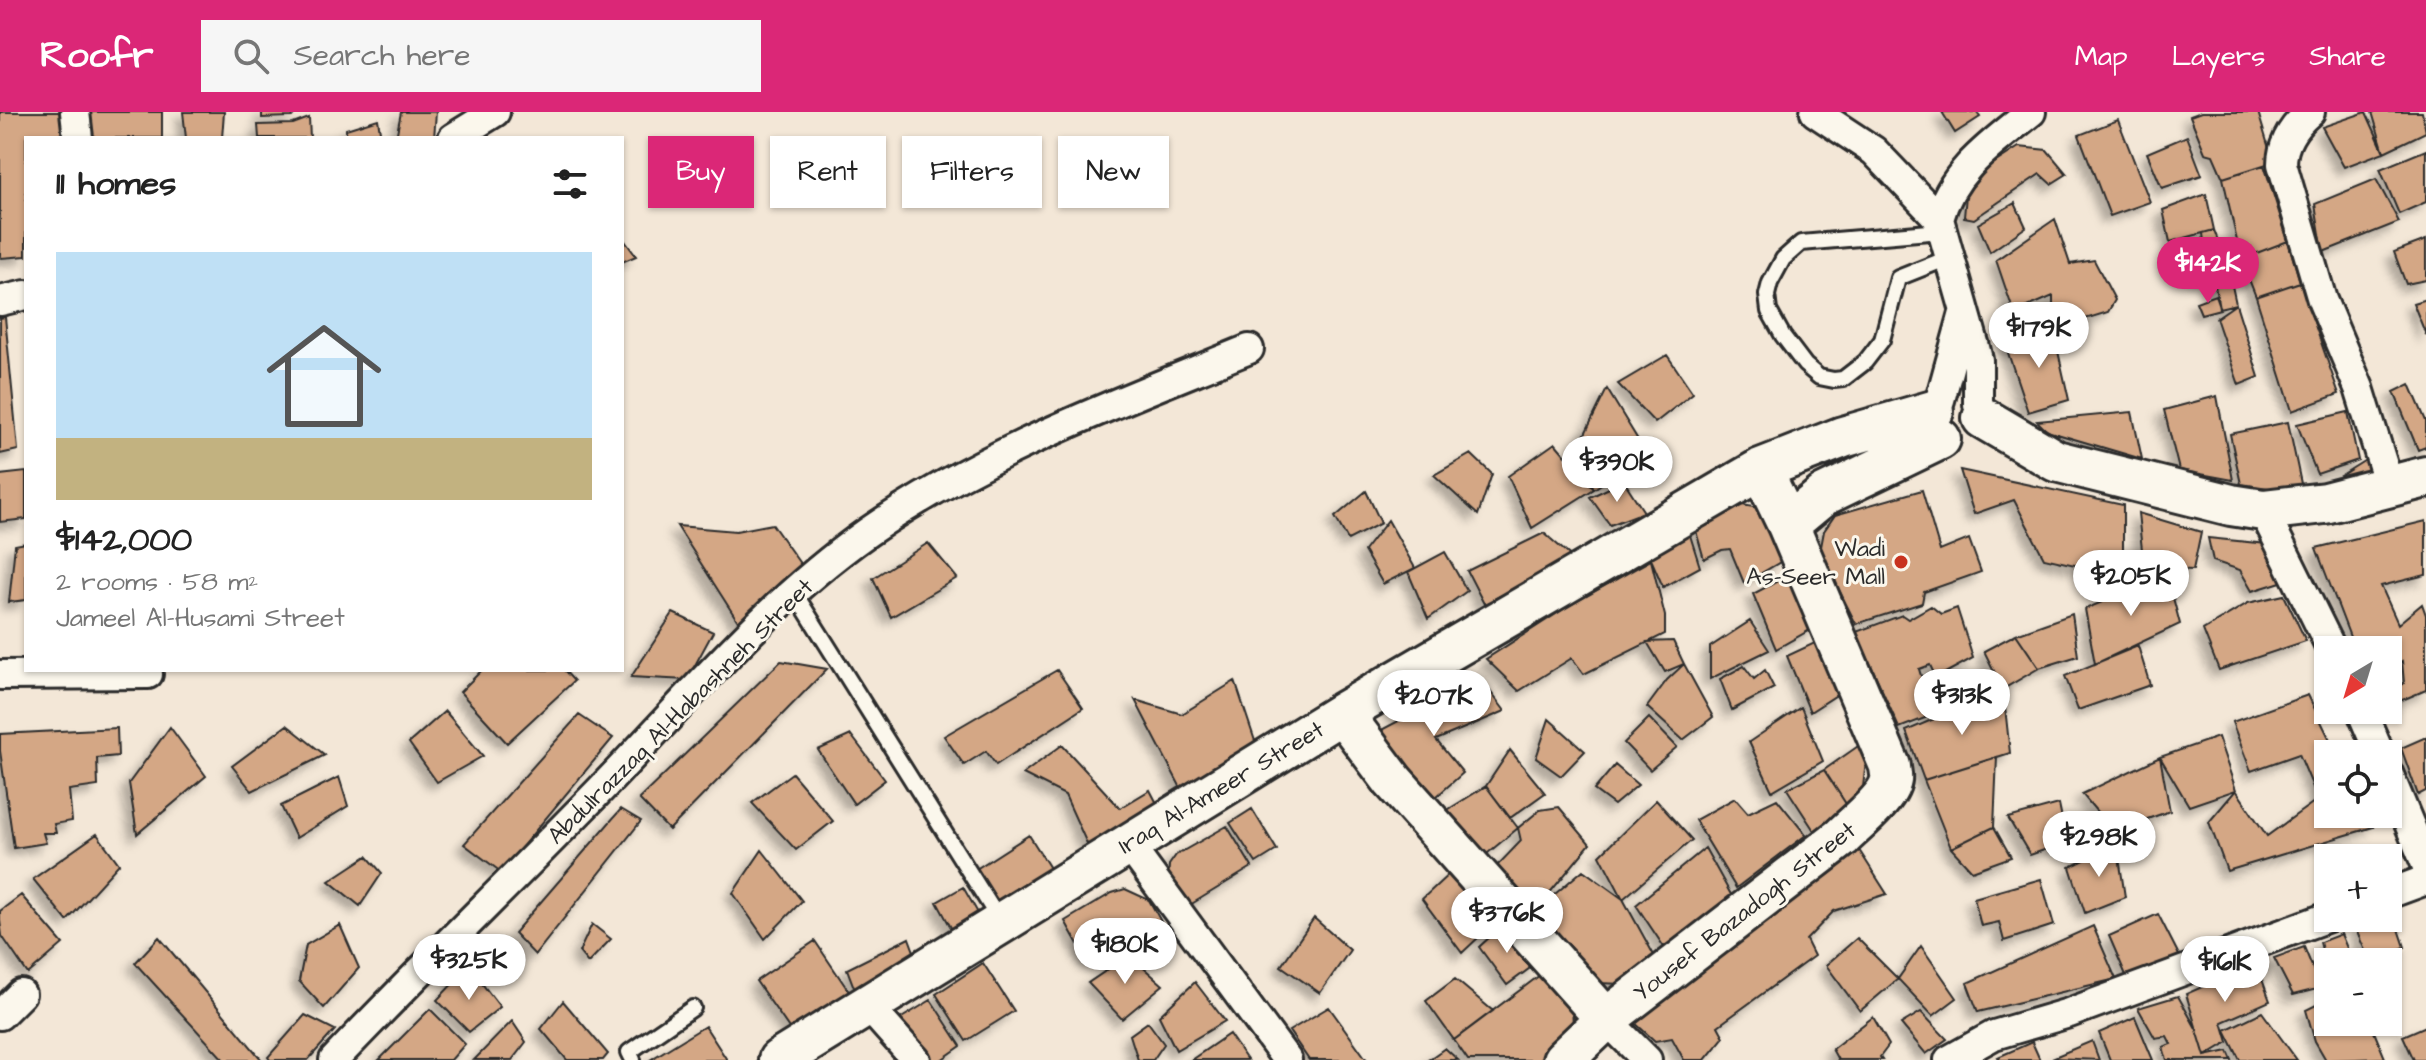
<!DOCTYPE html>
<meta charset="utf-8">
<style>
body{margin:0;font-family:"Architects Daughter",sans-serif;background:#f6f6f6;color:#222;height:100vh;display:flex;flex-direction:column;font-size:30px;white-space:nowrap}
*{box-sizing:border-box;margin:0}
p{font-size:26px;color:#767676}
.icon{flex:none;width:44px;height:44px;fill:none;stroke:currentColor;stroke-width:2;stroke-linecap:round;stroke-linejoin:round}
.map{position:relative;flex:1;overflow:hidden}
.details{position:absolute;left:24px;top:24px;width:600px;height:536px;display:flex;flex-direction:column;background:#fff;border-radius:0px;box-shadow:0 2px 6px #0004}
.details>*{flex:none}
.top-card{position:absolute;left:648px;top:24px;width:760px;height:72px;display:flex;gap:16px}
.needle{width:52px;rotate:218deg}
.fabs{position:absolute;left:2314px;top:524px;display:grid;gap:16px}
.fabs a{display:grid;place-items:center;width:88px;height:88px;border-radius:0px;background:#fff;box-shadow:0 2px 6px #0004;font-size:40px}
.price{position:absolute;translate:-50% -68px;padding:0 18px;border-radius:28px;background:#fff;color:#222;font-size:26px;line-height:52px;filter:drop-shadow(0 2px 4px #0008)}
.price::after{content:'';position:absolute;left:50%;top:48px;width:24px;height:18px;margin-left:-12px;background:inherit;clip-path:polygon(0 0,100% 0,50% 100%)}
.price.current{background:#db2777;color:#fff}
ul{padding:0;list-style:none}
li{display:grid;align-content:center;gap:16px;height:424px;padding:0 32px}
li+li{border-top:2px solid #e0e0e0}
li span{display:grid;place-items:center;height:248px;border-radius:0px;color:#555}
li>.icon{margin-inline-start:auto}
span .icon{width:144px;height:144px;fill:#fffc;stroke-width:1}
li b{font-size:34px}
h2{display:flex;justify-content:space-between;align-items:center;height:96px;padding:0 32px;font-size:34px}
.chip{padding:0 28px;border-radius:0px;background:#fff;box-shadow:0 2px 6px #0004;font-size:28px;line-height:72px}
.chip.current{background:#db2777;color:#fff}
header{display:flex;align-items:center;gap:48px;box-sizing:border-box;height:112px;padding:0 40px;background:#db2777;color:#fff}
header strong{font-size:38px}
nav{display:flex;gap:44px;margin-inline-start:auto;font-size:28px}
.search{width:560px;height:72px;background:#f6f6f6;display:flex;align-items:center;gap:20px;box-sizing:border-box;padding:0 28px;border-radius:0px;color:#767676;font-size:30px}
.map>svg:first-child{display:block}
.building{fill:#d4a785;stroke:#2b2b2b;stroke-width:2;filter:url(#shadow)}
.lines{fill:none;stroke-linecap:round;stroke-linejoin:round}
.service-casing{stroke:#2b2b2b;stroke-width:20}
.minor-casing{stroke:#2b2b2b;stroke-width:34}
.secondary-casing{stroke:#2b2b2b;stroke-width:46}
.service{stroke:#fbf7ec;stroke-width:14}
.minor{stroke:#fbf7ec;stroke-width:28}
.secondary{stroke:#fbf7ec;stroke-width:40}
.poi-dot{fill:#c8321e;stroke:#fbf7ec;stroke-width:3}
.labels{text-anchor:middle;stroke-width:6;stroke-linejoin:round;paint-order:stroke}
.poi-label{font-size:24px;fill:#2b2b2b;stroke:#fbf7ec;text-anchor:end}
.street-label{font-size:24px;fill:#2b2b2b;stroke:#fbf7ec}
</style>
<header>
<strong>Roofr</strong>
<div class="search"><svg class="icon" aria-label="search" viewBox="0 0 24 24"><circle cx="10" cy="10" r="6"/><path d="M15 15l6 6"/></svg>Search here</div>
<nav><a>Map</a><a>Layers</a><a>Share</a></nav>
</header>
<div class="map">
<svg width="2426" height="948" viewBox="0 0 2426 948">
<defs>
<filter id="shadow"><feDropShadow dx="-7" dy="7" stdDeviation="4" flood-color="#0004"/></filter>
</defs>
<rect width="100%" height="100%" fill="#f3e7d7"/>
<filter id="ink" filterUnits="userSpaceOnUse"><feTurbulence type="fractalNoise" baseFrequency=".0125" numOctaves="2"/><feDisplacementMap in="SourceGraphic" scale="16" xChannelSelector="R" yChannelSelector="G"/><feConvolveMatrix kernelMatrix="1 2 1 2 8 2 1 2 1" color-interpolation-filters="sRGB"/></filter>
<g filter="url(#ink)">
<path class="building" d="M0 0H66L69 26H26V144L1 146 0 142Z
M88 0H162V26H92Z
M183 0H224L222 26H186Z
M262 0H296L292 5 262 6Z
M401 0H436L434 26H396Z
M1942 0H1976L1980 5 1955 21Z
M2201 0H2258L2273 50 2223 66 2213 43 2205 41 2190 4Z
M2366 0 2384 40 2344 55 2322 15Z
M2372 0H2422L2426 20 2384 40Z
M309 6 310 26H259L258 13 293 12Z
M378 7 381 26H346V17Z
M2118 8 2150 90 2110 104 2079 23Z
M2187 24 2202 63 2162 76 2147 41Z
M2019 35 2047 38 2067 62 2051 72 2040 62 1974 107 1964 105 1966 83 1979 61Z
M2426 38V90L2399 102 2380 57Z
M2264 53 2288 129 2241 147 2223 66Z
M2376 67 2399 110 2323 140 2315 92Z
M2206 82 2214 118 2170 130 2163 98Z
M2015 91 2026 115 1990 140 1978 112Z
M2055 107 2070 152 2094 148 2115 188 2108 200 2053 217V184L2014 201 1996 148Z
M2214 118 2228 155 2197 165 2188 142 2205 140 2203 121Z
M622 125 636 144 622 150Z
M2426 128V168L2406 172 2394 140Z
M2288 129 2300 170 2256 185 2241 147Z
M2228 155 2236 192 2219 196 2214 168Z
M2300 170 2339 282 2292 299 2256 185Z
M2215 183 2220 197 2201 202 2196 190Z
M2426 187V223L2413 191Z
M2236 192 2259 265 2239 273 2216 206Z
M5 205 18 338 0 342V206Z
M2053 217 2069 288 2028 300 2005 232Z
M1667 243 1693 281 1655 311 1618 272Z
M2410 272 2426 309V335L2418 338 2394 280Z
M1607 277 1646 341 1594 377 1577 338Z
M2217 284 2233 368 2179 358 2164 298Z
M2132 300 2142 347 2047 319 2037 309Z
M2348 300 2358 348 2317 362 2297 312Z
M2288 310 2303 381 2241 372 2230 322Z
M1555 331 1594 377 1532 416 1508 364Z
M1471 342 1492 362 1478 403 1434 363Z
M2367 347 2375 378H2348L2340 364Z
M1960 358 2123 393V464L2044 446 2014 388 1974 402Z
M26 360V407L0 410V363Z
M1624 369 1644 400 1610 413 1590 385Z
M1922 378 1940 439 1969 427 1981 460 1924 480 1922 491 1856 512 1820 440 1824 419 1835 403Z
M1366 379 1381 411 1348 428 1335 405Z
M1742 393 1765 397 1782 449 1744 471 1730 437 1722 438 1704 447 1694 412 1721 394Z
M2138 401 2201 420 2193 458 2144 456Z
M1388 408 1415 456 1383 472 1364 439Z
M2426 409V463L2381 474 2398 512 2422 492 2426 503V578L2388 594V585L2404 571 2402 549 2388 559V538H2355L2316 436Z
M772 412 801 453 739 511 677 414 736 419Z
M1689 420 1700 455 1663 475 1648 440Z
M1544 421 1574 447 1484 492 1467 459Z
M2208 426 2267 432 2281 470 2252 479 2240 458 2213 449Z
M26 431V488L9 490 15 433Z
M928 431 957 466 891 505 873 466Z
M1445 440 1467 479 1428 507 1408 460Z
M1651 448 1665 504V522L1584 562 1572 546 1519 579 1486 547 1567 495Z
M1791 462 1815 515 1776 537 1753 482Z
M2167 463 2180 512 2095 552 2085 497Z
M2284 483 2306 529 2219 558 2203 518 2248 491Z
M1931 494 1941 502 1957 496 1973 546 1936 566 1930 553 1919 557 1933 603 1899 616 1856 520 1902 503 1908 507Z
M673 501 713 520 687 568 631 565Z
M2072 502 2078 544 2039 556 2016 522Z
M1750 509 1769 538 1710 567V535Z
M2016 522 2039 556 2003 577 1984 539Z
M1673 529 1684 552 1665 560 1647 530Z
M1819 529 1841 580 1810 600 1787 544Z
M2138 534 2150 573 2078 598 2065 564Z
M781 549 827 557 669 718 639 687Z
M1684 552 1713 605 1683 628 1647 595 1667 568Z
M1744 554 1754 567 1765 558 1774 576 1732 598 1720 567Z
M482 558H564L574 569 507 631 460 580Z
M1057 558 1083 596 996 653 986 639 964 653 944 624Z
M1480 566 1505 599 1436 628 1463 661 1427 693 1368 625Z
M1235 569 1255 629 1183 680 1135 588 1182 602Z
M2003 577 2010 641 1924 668 1906 619Z
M2308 583 2337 642H2328V702H2367L2373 715 2227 759 2209 710 2236 678 2267 724 2318 687 2299 642 2251 659 2232 610Z
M1801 595 1823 649 1772 679 1749 630Z
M445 599 483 644 437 670 409 631Z
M579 603 613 626 501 760 464 732Z
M1649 606 1677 635 1650 658 1624 631Z
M1549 607 1585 639 1561 664 1536 646Z
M287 613 325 643 252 679 232 654Z
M170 615 206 664 137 722 129 671Z
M117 616 118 644 97 646 98 674 69 678 72 709 54 712 56 721H43L46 731 14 736 0 639V622Z
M851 623 885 668 854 692 818 638Z
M2218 625 2236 678 2189 694 2160 645Z
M2426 625V679L2418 683 2401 636Z
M1861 632 1866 649 1863 675 1848 695 1824 658Z
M1062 633 1120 696 1150 678 1160 697 1088 734 1065 683 1023 662Z
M1510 638 1545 681 1510 706 1486 674Z
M1997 645 1994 715 1951 736 1924 668Z
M2160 645 2170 699 2113 719 2082 682Z
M1615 653 1638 673 1614 693 1594 678Z
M1824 658 1848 695 1815 720 1787 677Z
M792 661 833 709 796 738 752 691Z
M339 665 348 694 296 726 281 694Z
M1486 674 1518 716 1482 746 1441 702Z
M1735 686 1748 701 1777 687 1806 723 1736 776 1695 708Z
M1656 688 1692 728 1623 787 1600 743Z
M2059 692 2067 730 2030 743 2008 706Z
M1559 695 1590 732 1534 800 1494 757 1521 729 1518 716 1540 698Z
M621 697 641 709 535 843 514 821Z
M1252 697 1277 738 1256 751 1230 711Z
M1227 714 1252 755 1185 796 1168 769 1169 753 1176 743Z
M1994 715 2011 745 1972 759 1951 736Z
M97 722 119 752 67 809 33 767Z
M1029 723 1053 761 997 797 973 759Z
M2117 732 2125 785 2085 801 2070 755Z
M1705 736 1734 788 1666 838 1636 793Z
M762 738 802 789 765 827 733 781Z
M1859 738 1887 782 1834 799 1806 828 1814 844 1718 914 1724 925 1705 948H1684L1672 926 1655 929 1635 911 1782 790Z
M367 744 382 761 360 794 329 769Z
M1583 758 1623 787 1655 845 1625 872 1597 871 1578 845 1534 800Z
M1451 760 1496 809 1462 841 1422 787Z
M2041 767 2054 813 2004 829 1999 810 1981 814 1974 786Z
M963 775 982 808 955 823 937 790Z
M1125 777 1149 788 1168 822 1141 837 1134 824 1088 850 1065 809 1112 781Z
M21 783 63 832 28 862 2 824 0 809V799Z
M2158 802 2182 849 2128 868 2109 824Z
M2394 802 2405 835 2370 850 2356 818Z
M1314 806 1350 838 1320 881 1281 854Z
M592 812 611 827 588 851 579 840Z
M340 813 359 856 324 896 299 869 306 833Z
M1503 813 1537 851 1507 873 1479 835Z
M2093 814 2116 867 1978 900 1967 871Z
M2341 822 2353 850H2328V861L2320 830Z
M159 825 262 948H224L135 851Z
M909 826 919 853 858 886 847 857Z
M1857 826 1898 867 1860 899 1826 853Z
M815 829 854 887 796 926 756 869Z
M1921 834 1957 886 1933 904 1898 867Z
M2304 835 2321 876 2293 883 2274 846Z
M1129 843 1163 873 1122 907 1088 871Z
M983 851 1014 899 966 929 936 882Z
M2256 851 2270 889 2222 910 2228 930 2205 944 2186 882Z
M1540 863 1572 887 1573 918 1544 948H1468L1454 928Z
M460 864 480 869 500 895 469 920 437 888Z
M1455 867 1493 899 1454 928 1426 889Z
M1195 870 1225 909 1176 938 1159 904Z
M2178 884 2197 918 2205 944 2228 939 2232 948H2167L2163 935 2171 932 2167 924 2155 926 2138 896Z
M2328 887V910H2370L2385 946 2326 948 2315 929 2306 898Z
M931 888 961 934 941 948H921L895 910Z
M563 889 608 942 603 948H567L541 917Z
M1329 895 1367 948H1309L1289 919Z
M430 897 465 932 451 948H379Z
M1921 900 1947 927 1926 942 1901 912Z
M2262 900 2297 948H2240L2225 918Z
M305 903 335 918 308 948H270L268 945Z
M1873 905 1889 933 1880 945 1882 948H1838L1832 937Z
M2135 905 2153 948H2110L2099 921Z
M512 909 526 930 512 948H474Z
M1148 910 1164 932 1153 948H1138L1130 923Z
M705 914 727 948H650Z
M2426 914V948H2414L2403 924Z
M1229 922 1247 948H1191Z
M2092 929 2099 948 2052 946Z
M2032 930 2040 948H2000L1998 945Z
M1445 936 1458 948H1428Z"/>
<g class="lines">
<defs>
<path id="service" d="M1941 119 1801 131 1783 147 1770 171 1767 183 1769 199 1783 224 1805 253 1819 265 1834 268 1843 267 1865 250 1882 228 1898 166 1948 146
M794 480 1000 809
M633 948 629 940 693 896"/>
<path id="minor" d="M75 0 78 26
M1815 0 1874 39 1939 107 1974 231 1978 248V292
M2310 0C2295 13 2282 31 2282 52L2322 188 2359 276 2390 376
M453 26 495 0
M1939 107C1952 58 1993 31 2031 0
M0 189 26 183
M1940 288 1964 201
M2263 398 2332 538
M0 563 148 562
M2361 598 2380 642
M2388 661 2426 752
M1128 732 1287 948
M2388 782 2426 768
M868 894 916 948
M0 903 21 882
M1606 907 1647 948
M334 948C421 856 513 768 602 676 687 588 767 491 868 420 983 340 1120 290 1249 237
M1949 948 1994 923 2069 901 2328 805"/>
<path id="secondary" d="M1983 306 2056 349 2231 393 2263 398 2325 391 2426 365
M1788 413 1824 383 1940 327
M1342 601 1393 669 1606 907
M779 948 1342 601 1761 357 1843 325 1933 299
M1563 948 1606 907 1842 725C1855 712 1888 686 1891 668 1892 663 1890 659 1890 654L1788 413 1761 357"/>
</defs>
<use href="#service" class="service-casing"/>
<use href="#minor" class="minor-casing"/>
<use href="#secondary" class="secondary-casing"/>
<use href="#service" class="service"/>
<use href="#minor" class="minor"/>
<use href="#secondary" class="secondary"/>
</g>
</g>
<circle class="poi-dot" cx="1901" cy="450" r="8"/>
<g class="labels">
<g class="poi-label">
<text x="1885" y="444">Wadi<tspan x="1885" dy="28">As-Seer Mall</tspan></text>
</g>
<g class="street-label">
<text transform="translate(680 599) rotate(-45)" y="8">Abdulrazzaq Al-Habashneh Street</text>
<text transform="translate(1221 675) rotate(-31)" y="8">Iraq Al-Ameer Street</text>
<text transform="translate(1744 799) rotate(-38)" y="8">Yousef Bazadogh Street</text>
</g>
</g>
</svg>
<div class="fabs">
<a><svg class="needle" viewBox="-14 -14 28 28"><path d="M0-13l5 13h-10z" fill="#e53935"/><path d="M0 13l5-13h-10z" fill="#767676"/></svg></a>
<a><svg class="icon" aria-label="locate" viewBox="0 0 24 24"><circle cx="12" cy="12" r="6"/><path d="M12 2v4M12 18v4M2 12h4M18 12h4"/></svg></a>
<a>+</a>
<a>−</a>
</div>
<b class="price current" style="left:2208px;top:193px">$142K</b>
<b class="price" style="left:2039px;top:258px">$179K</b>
<b class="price" style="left:1617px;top:392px">$390K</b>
<b class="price" style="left:2131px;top:506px">$205K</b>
<b class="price" style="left:1962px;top:625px">$313K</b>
<b class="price" style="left:1434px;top:626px">$207K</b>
<b class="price" style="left:2099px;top:767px">$298K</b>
<b class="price" style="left:1507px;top:843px">$376K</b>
<b class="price" style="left:1125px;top:874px">$180K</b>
<b class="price" style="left:469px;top:890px">$325K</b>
<b class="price" style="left:2225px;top:892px">$161K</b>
<div class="top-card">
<a class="chip current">Buy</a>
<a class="chip">Rent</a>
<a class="chip">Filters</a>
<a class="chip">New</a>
</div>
<section class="details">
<h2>11 homes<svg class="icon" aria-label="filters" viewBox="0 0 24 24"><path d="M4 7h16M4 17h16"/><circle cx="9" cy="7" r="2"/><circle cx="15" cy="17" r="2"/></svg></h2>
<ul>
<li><span style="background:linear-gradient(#bfe0f5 75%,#c2b280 0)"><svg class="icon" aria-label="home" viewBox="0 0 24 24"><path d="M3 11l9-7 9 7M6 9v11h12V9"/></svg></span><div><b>$142,000</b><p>2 rooms · 58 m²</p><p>Jameel Al-Husami Street</p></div></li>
</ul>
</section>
</div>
